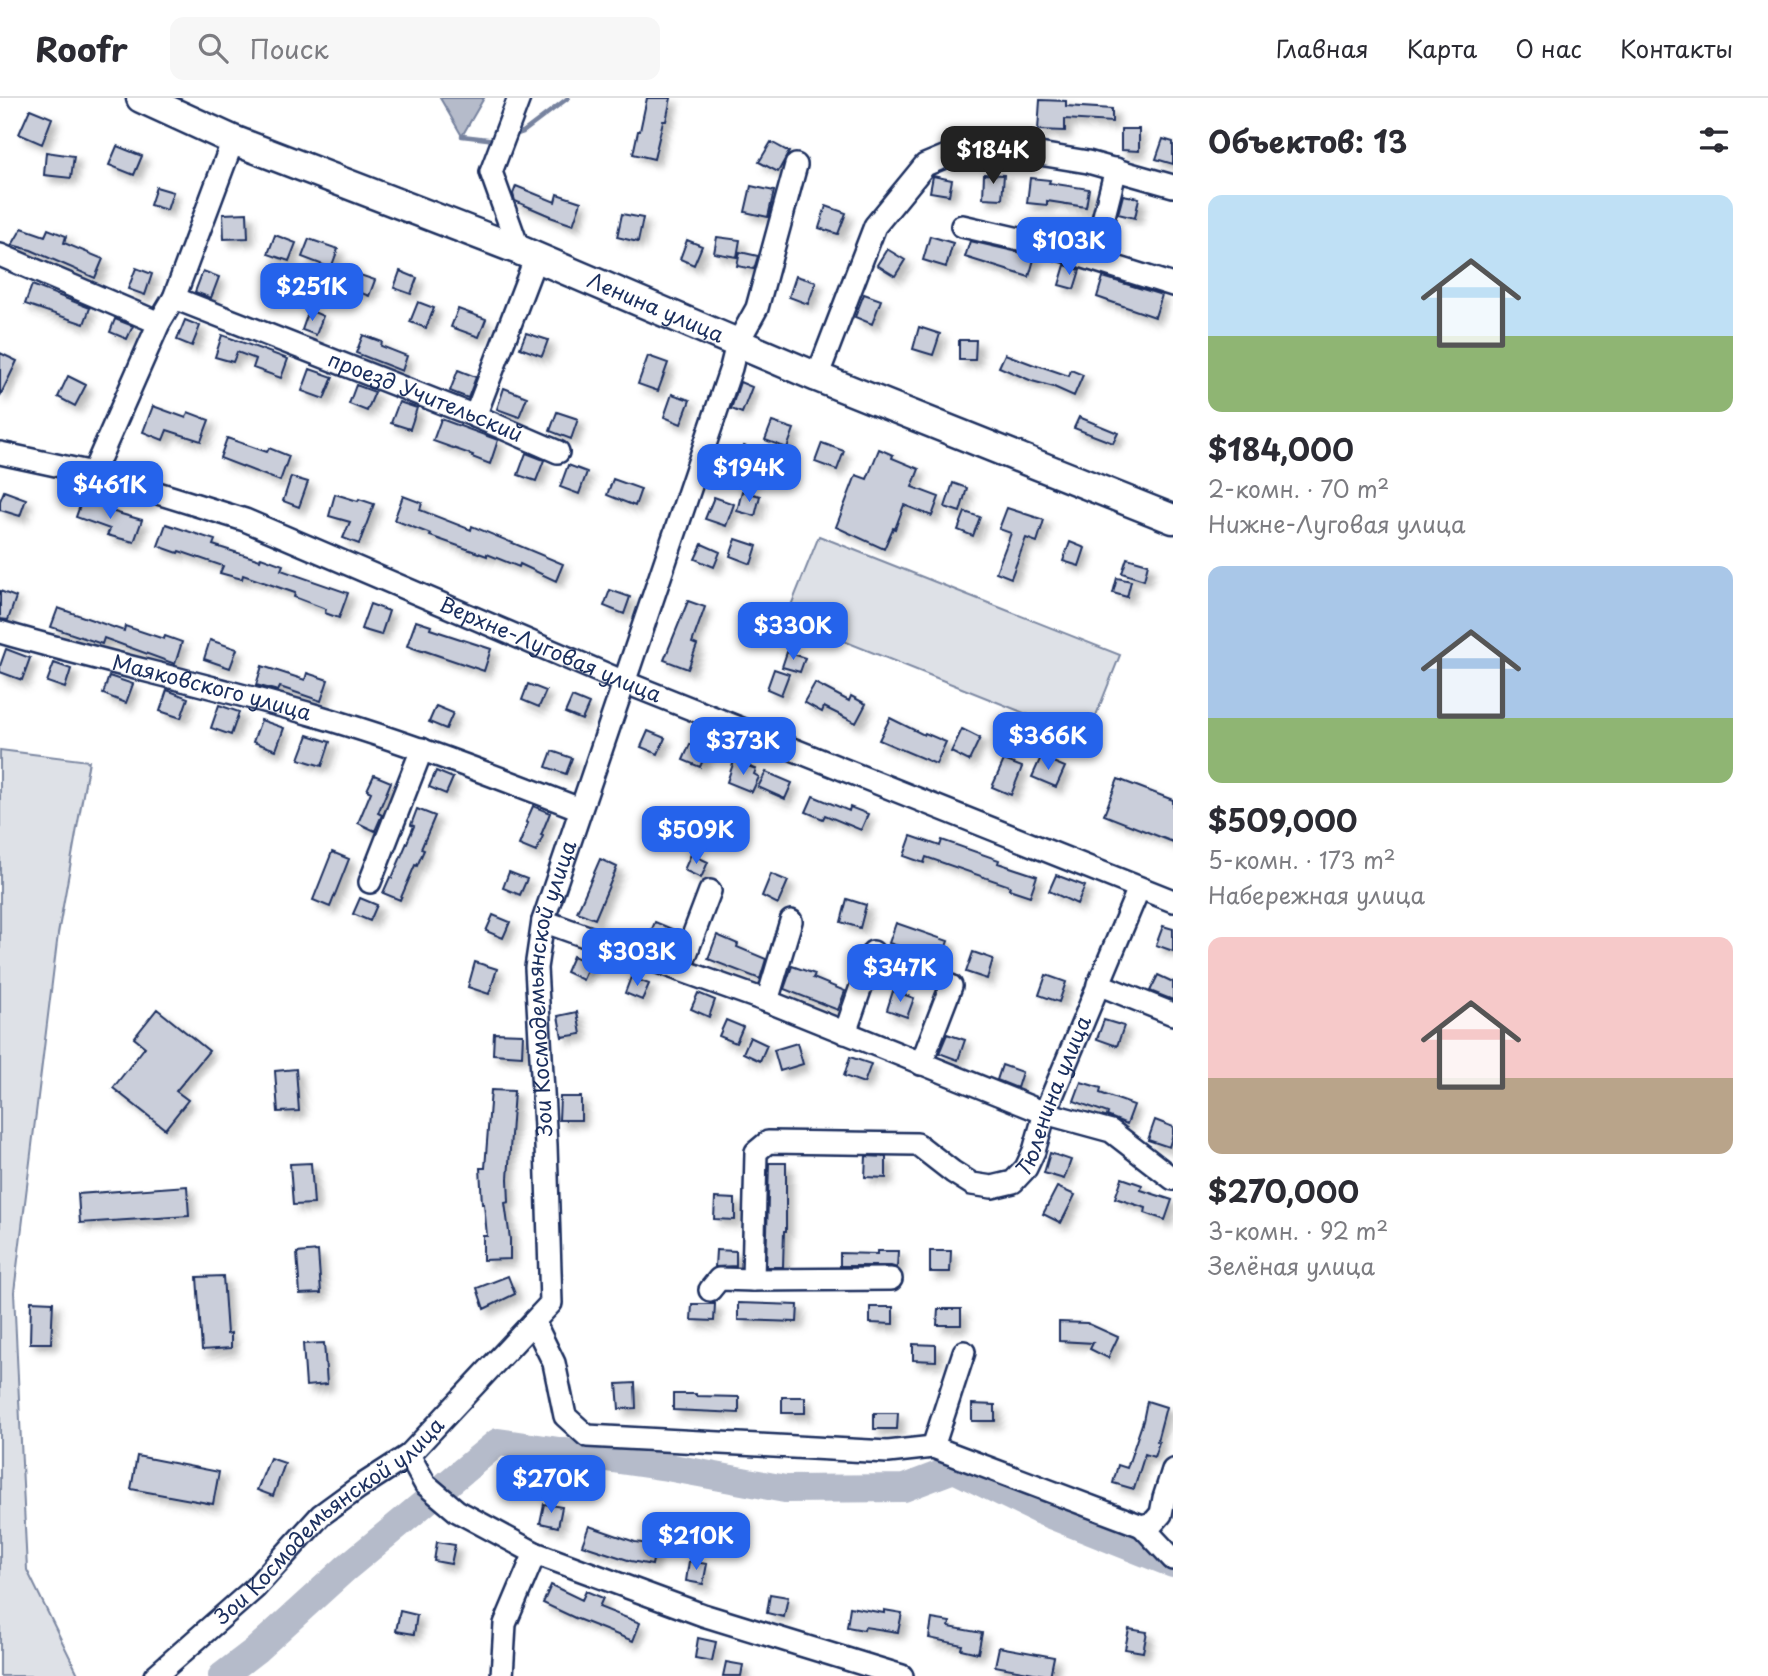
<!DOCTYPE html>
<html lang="ru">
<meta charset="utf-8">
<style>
body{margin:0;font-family:"Playpen Sans",sans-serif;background:#f7f7f7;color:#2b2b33;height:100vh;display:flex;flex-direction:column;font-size:26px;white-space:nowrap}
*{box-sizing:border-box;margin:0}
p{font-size:23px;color:#7c7c81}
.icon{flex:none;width:38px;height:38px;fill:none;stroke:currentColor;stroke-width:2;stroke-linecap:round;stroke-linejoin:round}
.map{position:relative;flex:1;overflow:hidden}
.details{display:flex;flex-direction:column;background:#fff;width:595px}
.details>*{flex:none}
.price{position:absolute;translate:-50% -60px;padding:0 16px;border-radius:14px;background:#2563eb;color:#fff;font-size:23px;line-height:46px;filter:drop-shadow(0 2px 4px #0008)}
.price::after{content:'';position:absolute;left:50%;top:42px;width:21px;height:16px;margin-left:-10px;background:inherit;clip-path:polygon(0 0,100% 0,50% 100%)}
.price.on{background:#222;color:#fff}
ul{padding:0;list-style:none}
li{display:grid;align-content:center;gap:14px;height:371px;padding:0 35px}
li span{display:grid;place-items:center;height:217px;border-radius:14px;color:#555}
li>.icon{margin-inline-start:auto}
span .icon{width:126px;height:126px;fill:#fffc;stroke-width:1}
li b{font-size:30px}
h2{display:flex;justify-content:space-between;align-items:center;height:84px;padding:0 35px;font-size:30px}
header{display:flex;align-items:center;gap:42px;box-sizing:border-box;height:98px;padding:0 35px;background:#fff;border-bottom:2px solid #e1e1e2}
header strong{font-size:33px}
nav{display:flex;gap:38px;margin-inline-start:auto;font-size:24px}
.search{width:490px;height:63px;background:#f7f7f7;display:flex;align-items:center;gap:18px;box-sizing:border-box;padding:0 24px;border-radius:14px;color:#7c7c81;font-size:26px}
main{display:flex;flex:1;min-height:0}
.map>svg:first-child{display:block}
.green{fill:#dee1e7;stroke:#7c88a2;stroke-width:2}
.water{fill:#b5bbca;stroke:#77839f;stroke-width:2}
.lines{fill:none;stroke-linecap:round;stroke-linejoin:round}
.stream{stroke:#77839f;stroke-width:4.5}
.river{stroke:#b5bbca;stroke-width:28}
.building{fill:#caceda;stroke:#1b2f5e;stroke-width:2;filter:url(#shadow)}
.minor-casing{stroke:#1b2f5e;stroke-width:26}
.major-casing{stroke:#1b2f5e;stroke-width:33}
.minor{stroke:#fff;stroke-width:21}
.major{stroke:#fff;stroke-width:28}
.labels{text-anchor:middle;stroke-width:5;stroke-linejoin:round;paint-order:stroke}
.street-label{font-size:21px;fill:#1b2f5e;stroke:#fff}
</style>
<header>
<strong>Roofr</strong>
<div class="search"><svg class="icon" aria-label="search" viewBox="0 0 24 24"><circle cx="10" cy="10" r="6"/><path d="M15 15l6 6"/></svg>Поиск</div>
<nav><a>Главная</a><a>Карта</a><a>О нас</a><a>Контакты</a></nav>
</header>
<main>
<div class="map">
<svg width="1173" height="1578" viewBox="0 0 1173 1578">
<defs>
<filter id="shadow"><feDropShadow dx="6" dy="6" stdDeviation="3.5" flood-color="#0004"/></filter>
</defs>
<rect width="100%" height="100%" fill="#fff"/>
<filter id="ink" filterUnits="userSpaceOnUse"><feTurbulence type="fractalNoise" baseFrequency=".0143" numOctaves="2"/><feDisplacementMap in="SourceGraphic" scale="14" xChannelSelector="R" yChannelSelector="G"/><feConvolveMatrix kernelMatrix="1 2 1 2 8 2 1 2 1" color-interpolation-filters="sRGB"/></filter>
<g filter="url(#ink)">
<path class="green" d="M819 438 1120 557 1087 640 786 520Z
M0 652 89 663 58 836 14 1194 27 1472 79 1578H0Z"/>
<path class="water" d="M440 0H484L462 38Z"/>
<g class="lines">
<path class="stream" d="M462 38 496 42
M511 38 523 34 568 0"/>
<path class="river" d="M222 1578 256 1552 346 1470 498 1344 667 1369 785 1391 904 1390 954 1371 1038 1412 1173 1466"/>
</g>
<path class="building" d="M647 0H671L666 23H663L654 61 633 56 638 33H640Z
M1040 2 1066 3V8L1112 11V24L1065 21V33L1038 32Z
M30 11 52 20 42 46 19 36Z
M1121 31H1139V53L1121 52Z
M1163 41 1173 44V66L1156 61Z
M771 44 789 54 778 74 759 64Z
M117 48 142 58 134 77 109 67Z
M46 54 74 58 71 80 44 77Z
M984 76 1004 77 1002 101 983 100Z
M933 78 952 82 949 97 930 94Z
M1030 80 1050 82 1049 85 1089 91 1086 109 1047 103V107L1027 105Z
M516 88 555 104 557 96 581 104 573 127 550 119V118L515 103 513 96Z
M751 88 774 93 768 119 745 114Z
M156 89 173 94 167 112 150 107Z
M1123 97 1139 100 1135 120 1118 116Z
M826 108 846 115 838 136 819 130Z
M247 115 248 140 224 141 223 116Z
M622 116 643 120 638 144 617 139Z
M22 130 45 138 48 131 66 138 64 145 103 161 95 180 31 152 12 147Z
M275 137 296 145 289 163 268 156Z
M930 138 953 145 946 169 923 162Z
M717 139 740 142 737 159 714 155Z
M309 141 338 151 331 170 302 159Z
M687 142 702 148 694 167 680 161Z
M970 143 1035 158 1029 179 965 159Z
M887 151 905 162 895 178 877 167Z
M740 154 758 158 754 171 737 168Z
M1065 167 1080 172 1074 191 1059 187Z
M136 170 152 176 145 197 128 191Z
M203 173 219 179 211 200 195 194Z
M400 173 417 180 411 196 394 190Z
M354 175 375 182 369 198 348 190Z
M796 178 816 184 808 206 789 199Z
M1103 179 1162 197 1155 219 1097 199Z
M32 187 90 210 84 226 25 206Z
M864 196 881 202 872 226 855 219Z
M418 204 434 210 426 230 410 224Z
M458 211 486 221 479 239 451 229Z
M309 212 323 218 316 237 302 232Z
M115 221 133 228 127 241 110 234Z
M185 222 200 228 192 248 177 242Z
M919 229 940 236 933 257 913 251Z
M526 235 548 242 542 258 520 250Z
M222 237 288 261 281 280 253 270 256 261 237 254 233 264 215 259Z
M363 237 382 244 381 248 407 258 402 273 356 255Z
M959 242H976L975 262H959Z
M0 255 17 263 0 298Z
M1005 256 1037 268V267L1069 278 1071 272 1083 277 1074 298 1054 289 1032 283 999 269Z
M648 258 668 265 658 293 638 286Z
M310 271 333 279 324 301 302 293Z
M458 272 476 279 468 300 450 293Z
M68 278 86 287 75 308 58 299Z
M740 284 752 289 742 315 731 311Z
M356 287 375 294 367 313 349 306Z
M504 290 527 299 519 319 497 311Z
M672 296 690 302 681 326 664 319Z
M399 304 417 310 410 331 391 325Z
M153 308 186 320 188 314 209 322 201 343 167 332 163 342 143 334Z
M557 314 578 321 571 341 550 333Z
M1079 319 1118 335 1113 345 1074 330Z
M441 321 498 342 490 366 472 359 473 357 433 343Z
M772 324 794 331 787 350 765 342Z
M227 340 267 354 269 350 289 358 280 383 220 360Z
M822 345 844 353 837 372 815 364Z
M744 348 762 355 752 384 733 378Z
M879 351 893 357 892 360 919 371 912 389 939 399 932 418 904 407 895 431 893 430 884 451 836 429 856 377 867 381Z
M526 355 544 362 536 383 518 377Z
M568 367 587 374 579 396 560 389Z
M291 379 308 384 299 409 283 403Z
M613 381 641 391 635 408 607 397Z
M953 385 967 390 960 414 945 409Z
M4 393 26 401 20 418 0 412V403Z
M742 393 760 398 755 418 737 413Z
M335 396 358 403 359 401 374 406 359 446 343 440 350 424 329 418Z
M403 398 422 405 420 412 471 432 472 428 563 466 556 483 520 466 519 469 487 456V458L430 438 431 436 394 422Z
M714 399 734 406 726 428 705 421Z
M82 402 105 409 104 411 142 422 134 444 107 437 110 431 76 419Z
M1007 410 1044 422 1037 444 1026 440 1011 480 996 474 1011 435 999 431Z
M965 414 980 419 973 438 958 432Z
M166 426 215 442 213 447 260 462 261 459 283 467 281 472 348 495 339 520 325 515 326 511 294 499 295 495 243 477 242 481 220 475 223 468 179 453 178 455 158 448Z
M736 441 757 448 751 466 730 458Z
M1070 444 1085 450 1079 468 1063 463Z
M702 446 720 454 714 469 695 461Z
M1127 460 1148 466 1144 482 1122 475Z
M1117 480 1131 483 1127 499 1113 495Z
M610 492 630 499 624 516 604 508Z
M0 493 16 499 8 522 0 521Z
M688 503 705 509 692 545 697 547 688 571 664 562Z
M370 506 389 513 381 537 361 531Z
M58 510 124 533 125 528 164 541 165 538 182 544 175 566 104 540 102 546 51 529Z
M416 523 431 528 430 531 491 551 484 573 422 552V553L407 548Z
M210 542 237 551 230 570 204 561Z
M6 551 30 560 22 582 0 574V568Z
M787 554 805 560 800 574 782 569Z
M54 565 71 571 65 590 47 584Z
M262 568 305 582 307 575 328 582 321 603 280 589 278 593 256 587Z
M774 571 789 576 781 597 767 591Z
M109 578 133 586 126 605 103 596Z
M815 585 849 603 851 598 866 606 856 625 824 609 822 614 804 604Z
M528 586 546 593 539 609 522 602Z
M167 592 188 600 181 620 160 613Z
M572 599 589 606 582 622 565 615Z
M219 607 239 614 231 637 211 630Z
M436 608 453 615 446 631 429 624Z
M890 620 924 637 925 635 946 644 936 666 879 642Z
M261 622 284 630 276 652 253 644Z
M962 631 980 640 969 663 951 654Z
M648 633 665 640 658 656 641 649Z
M308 637 330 644 322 668 299 661Z
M690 646 707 653 700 669 683 662Z
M552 653 572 660 566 676 546 669Z
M1041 659 1065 669 1056 689 1032 679Z
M1004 662 1022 669 1011 697 992 689Z
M734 663 756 671 754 676 759 679 752 694 727 684Z
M436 673 453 680 446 696 429 689Z
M766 674 792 685 785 701 758 689Z
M374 677 391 684 378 715 382 717 375 733 358 725 371 694 367 692Z
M1118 681 1173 702V744L1104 717Z
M813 698 849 713 850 709 868 716 861 732 825 717 823 721 806 714Z
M533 708 550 715 541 737 543 738 536 754 519 747 528 725 526 724Z
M417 711 435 718 421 751 424 752 417 768 415 767 400 802 383 795 390 779 392 780 414 728 411 727Z
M911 738 940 748 942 742 999 762 998 765 1037 778 1030 798 1009 791 1010 788 926 759 924 765 904 758Z
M332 754 349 761 330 809 313 802Z
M691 756 708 764 701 780 684 772Z
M600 761 617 769 595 821 577 814Z
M509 774 527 781 520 797 503 790Z
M771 776 788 783 778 806 762 798Z
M1056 777 1085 788 1077 806 1049 793Z
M360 800 377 807 370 823 353 816Z
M847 801 866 807 860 830 841 824Z
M493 817 510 824 503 840 486 833Z
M655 824 672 831 665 847 648 840Z
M896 825 948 843 941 862 889 845Z
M1163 828 1173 831V853L1156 847Z
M717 837 738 846 737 849 766 861 760 881 708 861Z
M973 854 993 861 987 881 966 874Z
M573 858 590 865 583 882 566 874Z
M475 864 497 871 489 896 468 889Z
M792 868 815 876 813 880 845 893 838 912 784 891Z
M1046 877 1066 884 1059 904 1039 897Z
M1158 877 1173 884V902L1150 893Z
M631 879 649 886 642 902 625 895Z
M893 893 914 900 907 919 887 912Z
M698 895 715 902 709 919 691 911Z
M157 911 209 953 176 993 188 1002 165 1031 113 990 145 949 134 940Z
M577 914 581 936 562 939 558 918Z
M726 922 743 929 736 945 719 938Z
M1104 922 1124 928 1117 948 1097 941Z
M494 935 523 936 522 958 493 956Z
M947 936 965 942 958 962 939 955Z
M750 939 767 947 760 963 743 955Z
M797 945 803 966 780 973 774 952Z
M850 959 871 966 864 985 844 978Z
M1002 967 1022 974 1017 990 997 982Z
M296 971 299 1013 278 1014 275 973Z
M1081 984 1101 990 1100 995 1134 1007 1127 1026 1107 1018 1108 1015 1074 1003Z
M491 992 514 993 508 1081 509 1104 505 1105 510 1141V1161L483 1162V1138H487L484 1106H482L480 1070H485Z
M560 999H581V1022H559Z
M1155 1022 1173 1029V1036L1169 1049 1148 1042Z
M1050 1055 1071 1062 1064 1081 1044 1075Z
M866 1058 886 1059V1080L865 1079Z
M311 1065 314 1106 293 1107 290 1066Z
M769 1065H786V1133H784L783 1169H766Z
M1122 1080 1142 1087 1141 1092 1172 1102 1165 1122 1145 1115 1146 1110 1115 1100Z
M187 1088 189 1118 80 1125 78 1096Z
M1057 1089 1075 1097 1061 1125 1043 1116Z
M715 1100 735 1101V1122L714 1121Z
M716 1152 736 1153V1168L715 1169Z
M318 1153 321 1195 300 1196 297 1155Z
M877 1153H898L897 1170 891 1168H840V1155L877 1156Z
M930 1153H951L950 1174H930Z
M223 1178 227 1236 231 1235V1250L202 1252 197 1179Z
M508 1178 515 1196 484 1211 477 1190Z
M31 1203 53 1204 51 1245H30Z
M738 1205 798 1207 797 1224 738 1222Z
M692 1206H715L714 1223 691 1222Z
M870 1209H893V1226L870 1225Z
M938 1211H961V1227H937Z
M1059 1224 1087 1225 1118 1239 1108 1260 1090 1251 1093 1245 1059 1243Z
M324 1245 327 1286 306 1288 303 1246Z
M913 1246 936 1247V1263L913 1262Z
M635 1285 636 1310 619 1311 617 1286Z
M673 1296H696V1298L739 1299V1315L673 1312Z
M782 1299H805V1315H782Z
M1147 1303 1166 1309 1157 1343 1159 1344 1154 1359 1145 1356 1134 1391 1113 1385 1118 1367 1127 1370 1143 1323Z
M972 1306 995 1307V1323H972Z
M874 1315H898L897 1331H874Z
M137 1358 219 1374 213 1406 131 1391Z
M270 1360 285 1365 273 1398 257 1392Z
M544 1406 562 1409 558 1429 540 1425Z
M589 1428 635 1444 656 1447 652 1467 631 1463 582 1447Z
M437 1444 455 1447 451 1466 434 1463Z
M689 1463 707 1466 703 1486 686 1483Z
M551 1487 582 1502 586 1493 603 1500 599 1509 640 1525 633 1543 575 1520 543 1505Z
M770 1496 788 1499 784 1519 767 1515Z
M850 1509 884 1515V1512L902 1515 898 1534 865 1529 864 1532 847 1529Z
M400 1513 417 1517 414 1536 396 1533Z
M932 1521 950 1524 949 1529 982 1535 978 1555 961 1551 962 1547 929 1540Z
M1129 1531 1147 1534 1143 1554 1125 1551Z
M698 1540 716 1544 712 1563 695 1560Z
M999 1549 1054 1559 1050 1578 995 1568Z
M726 1564 743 1567 741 1578H723Z"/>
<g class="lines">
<defs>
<g id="minor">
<path d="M519 0 491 74 519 152"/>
<path d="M962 128 1046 147 1173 187"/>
<path d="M0 157 159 225"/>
<path d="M1093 161 1116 71"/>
<path id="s1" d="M174 200 475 318 558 354"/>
<path d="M817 279 875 128 925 67 949 57 987 52H1015L1088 64 1173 88"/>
<path d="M475 318 536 159"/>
<path id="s2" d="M0 355 93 375 245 422 624 584 1173 803"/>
<path d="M93 375 159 225 174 200 233 42"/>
<path id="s3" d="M0 534C104 564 210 587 314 617 404 643 492 677 580 711"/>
<path d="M370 784 422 651"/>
<path d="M543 823 767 903 1045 1015 1111 1033 1173 1081"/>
<path d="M680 872 710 793"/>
<path d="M1098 886 1173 916"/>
<path d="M767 903 791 823"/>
<path d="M845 935 873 854"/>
<path d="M921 966 951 888"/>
<path id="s4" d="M753 1182 756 1054 768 1044 917 1046 953 1074 972 1086 992 1089 1013 1084 1026 1070 1034 1053 1045 1015 1139 790"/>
<path d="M710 1192 719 1181 753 1182 891 1181"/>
<path d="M534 1224 554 1265 565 1318 587 1338 888 1354 933 1349 1142 1428 1153 1425 1161 1416 1164 1400 1173 1372"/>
<path d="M933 1349 964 1254"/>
<path d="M409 1357 425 1386 457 1413 535 1455 703 1517 902 1578"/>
<path d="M1142 1428 1173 1461"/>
<path id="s5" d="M155 1578 255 1490 321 1417 358 1390 409 1357 551 1205 546 1047 536 870 543 823 731 270 737 246 757 210 796 67"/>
<path d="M502 1578 505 1526 535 1455"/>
</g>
<g id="major">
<path id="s6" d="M141 0 233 42 519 152 817 279 1173 421"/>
</g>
</defs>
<use href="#minor" class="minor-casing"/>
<use href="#major" class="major-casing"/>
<use href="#minor" class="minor"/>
<use href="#major" class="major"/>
</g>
</g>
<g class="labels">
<g class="street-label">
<text dy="7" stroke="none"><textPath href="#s6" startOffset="556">Ленина улица</textPath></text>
<text dy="7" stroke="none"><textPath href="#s1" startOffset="270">проезд Учительский</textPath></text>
<text dy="7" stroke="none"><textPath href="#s2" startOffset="586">Верхне-Луговая улица</textPath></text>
<text dy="7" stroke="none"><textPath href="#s3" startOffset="219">Маяковского улица</textPath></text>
<text dy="7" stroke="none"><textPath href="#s5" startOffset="863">Зои Космодемьянской улица</textPath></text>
<text dy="7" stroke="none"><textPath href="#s4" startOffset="499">Тюленина улица</textPath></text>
<text dy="7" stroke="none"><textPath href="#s5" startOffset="234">Зои Космодемьянской улица</textPath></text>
</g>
</g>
</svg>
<b class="price on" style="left:993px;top:88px">$184K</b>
<b class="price" style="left:1069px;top:179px">$103K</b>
<b class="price" style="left:312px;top:225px">$251K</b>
<b class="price" style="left:749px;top:406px">$194K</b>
<b class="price" style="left:110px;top:423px">$461K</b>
<b class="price" style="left:793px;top:564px">$330K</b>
<b class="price" style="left:1048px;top:674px">$366K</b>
<b class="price" style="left:743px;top:679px">$373K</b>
<b class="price" style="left:696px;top:768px">$509K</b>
<b class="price" style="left:637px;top:890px">$303K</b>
<b class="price" style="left:900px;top:906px">$347K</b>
<b class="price" style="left:551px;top:1417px">$270K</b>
<b class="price" style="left:696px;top:1474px">$210K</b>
</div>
<section class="details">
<h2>Объектов: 13<svg class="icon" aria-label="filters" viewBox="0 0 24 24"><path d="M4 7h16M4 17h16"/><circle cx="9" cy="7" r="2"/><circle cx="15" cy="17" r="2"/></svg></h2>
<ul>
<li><span style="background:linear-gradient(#bfe0f5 65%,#8fb573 0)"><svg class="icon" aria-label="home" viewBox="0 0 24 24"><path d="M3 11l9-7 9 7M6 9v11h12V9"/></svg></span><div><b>$184,000</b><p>2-комн. · 70 m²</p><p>Нижне-Луговая улица</p></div></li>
<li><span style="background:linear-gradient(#a9c7e8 70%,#8fb573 0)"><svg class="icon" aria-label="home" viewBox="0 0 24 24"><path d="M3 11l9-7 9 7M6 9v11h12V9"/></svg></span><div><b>$509,000</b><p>5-комн. · 173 m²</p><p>Набережная улица</p></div></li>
<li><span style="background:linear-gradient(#f6c9c9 65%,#b9a48a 0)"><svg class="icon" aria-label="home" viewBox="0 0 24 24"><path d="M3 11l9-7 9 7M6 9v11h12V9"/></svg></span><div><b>$270,000</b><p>3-комн. · 92 m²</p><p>Зелёная улица</p></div></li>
</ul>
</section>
</main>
